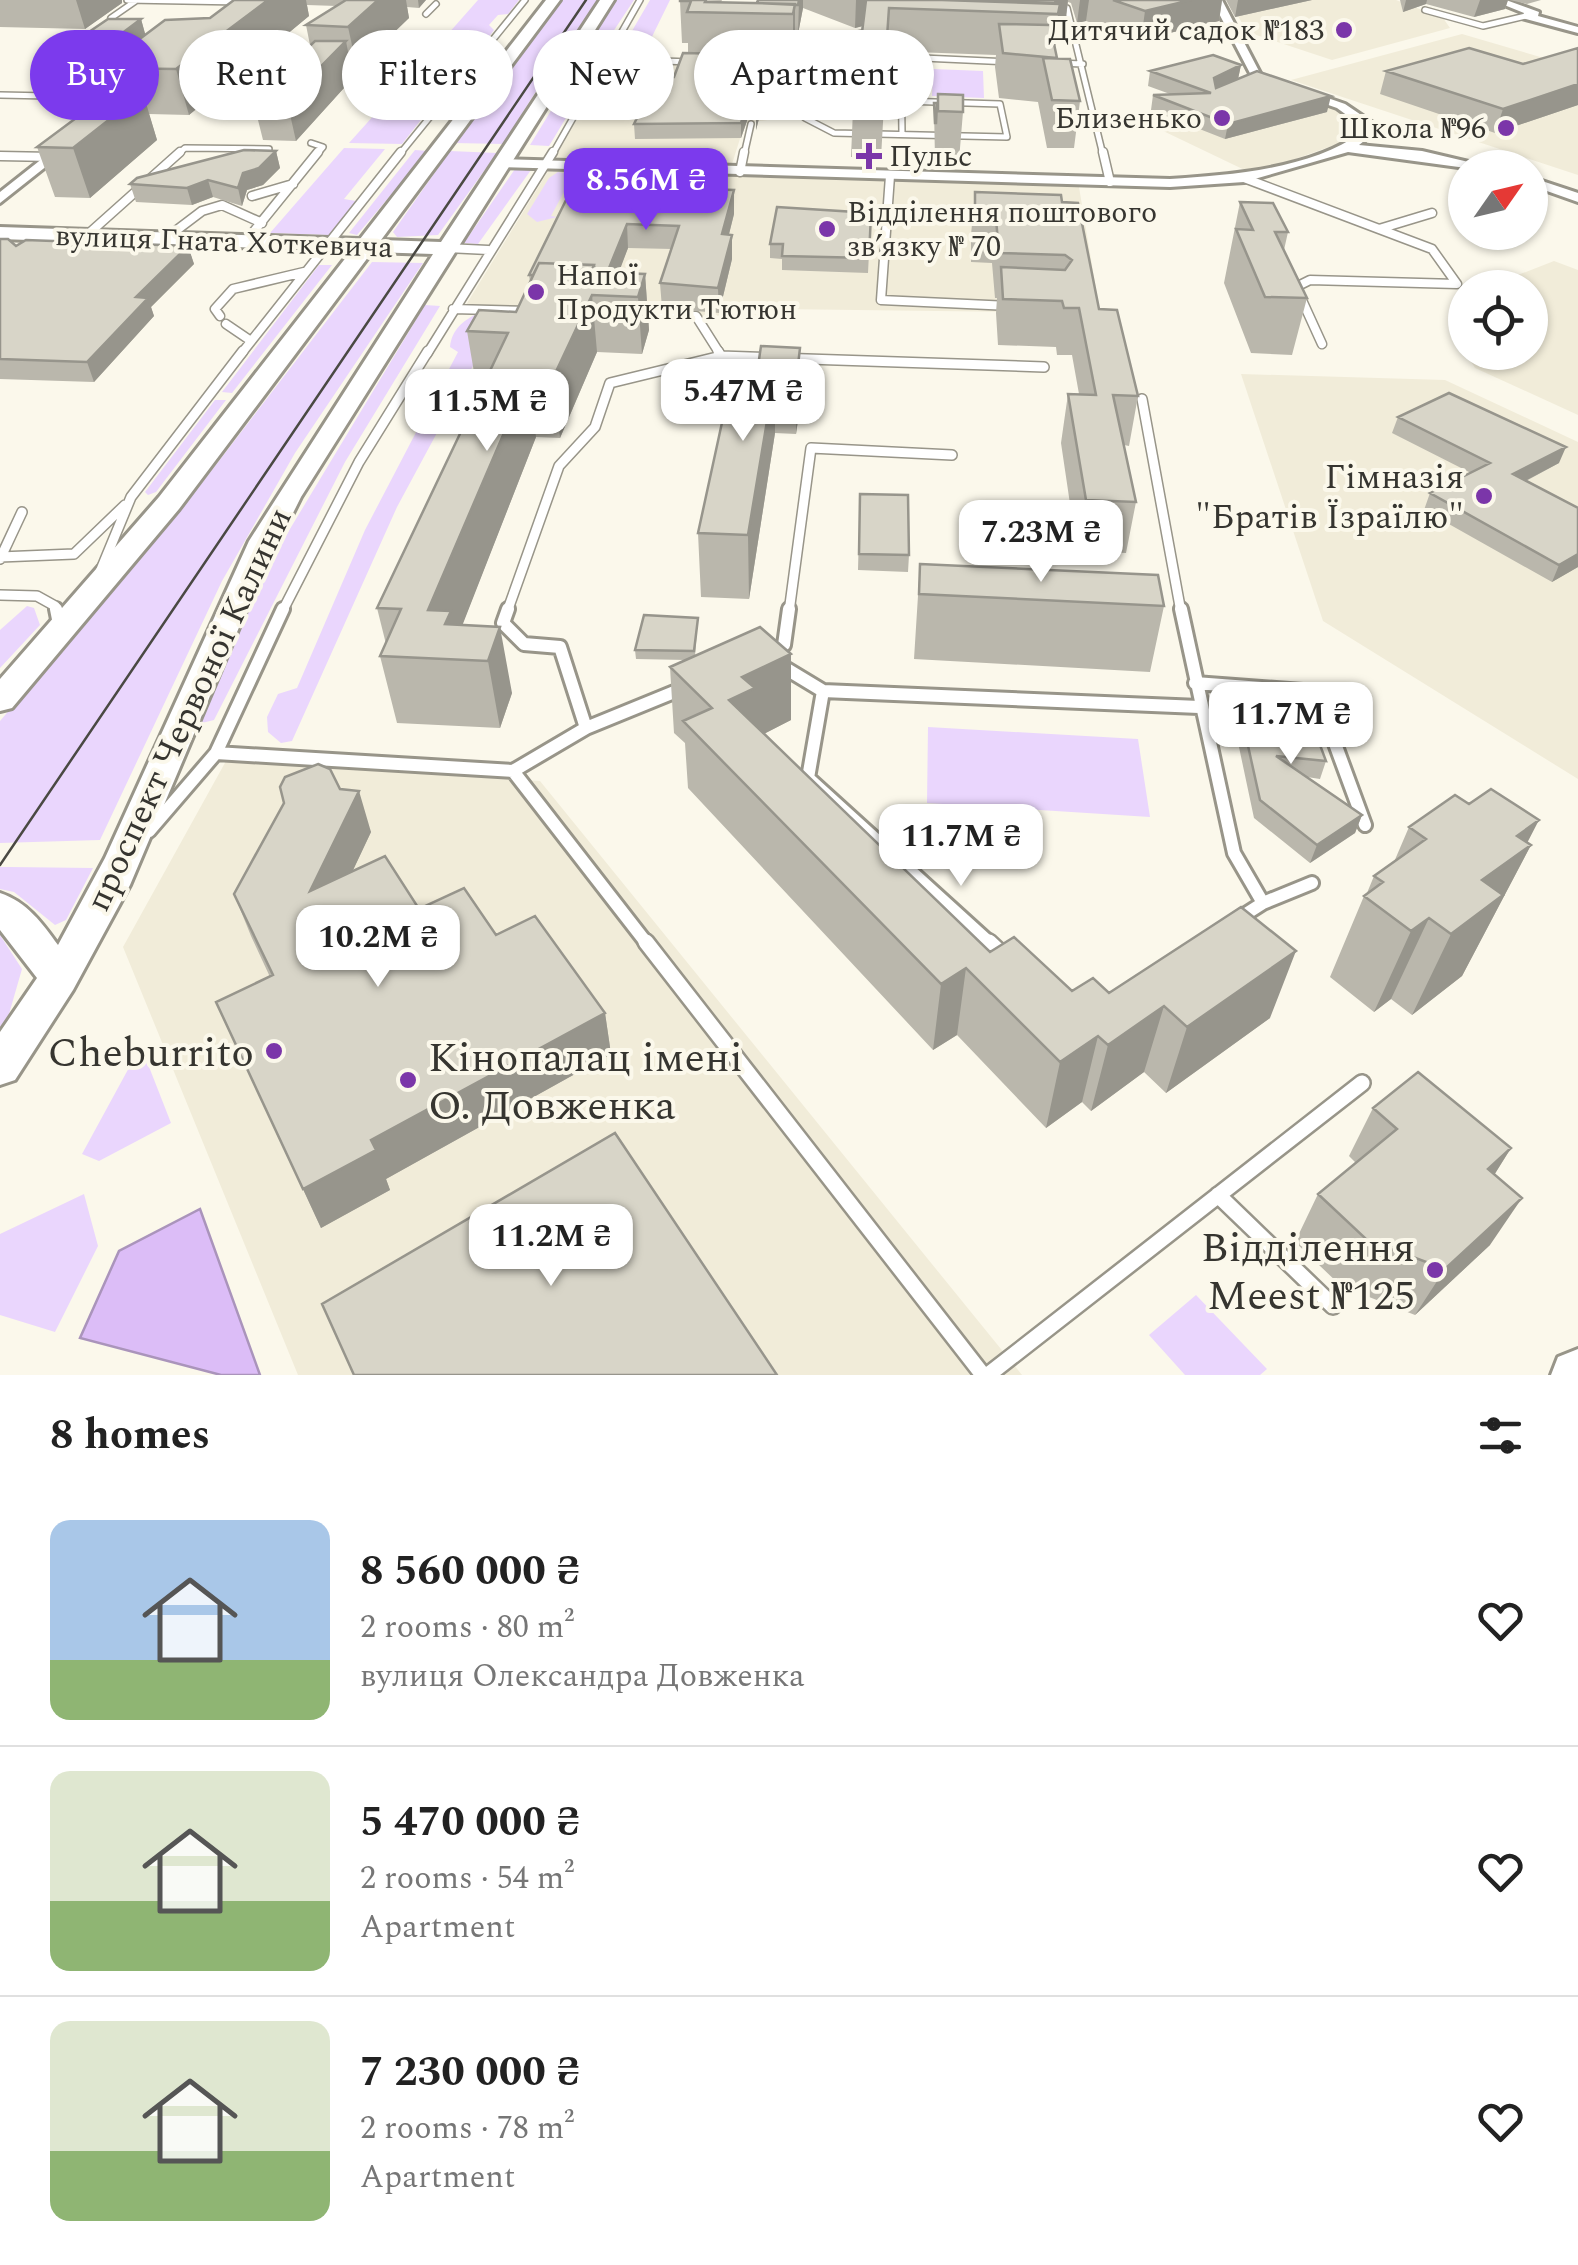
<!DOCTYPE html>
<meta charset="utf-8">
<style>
body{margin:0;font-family:Spectral,serif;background:#f2f2f2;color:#222;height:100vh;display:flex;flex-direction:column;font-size:38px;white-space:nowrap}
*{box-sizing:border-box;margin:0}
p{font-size:32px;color:#767676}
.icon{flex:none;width:55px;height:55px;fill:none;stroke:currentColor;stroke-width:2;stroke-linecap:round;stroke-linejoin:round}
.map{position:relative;height:1375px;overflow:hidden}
.panel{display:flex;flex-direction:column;background:#fff;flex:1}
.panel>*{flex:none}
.hud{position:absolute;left:30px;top:30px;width:1000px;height:90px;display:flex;gap:20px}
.needle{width:65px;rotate:56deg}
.buttons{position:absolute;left:1448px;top:150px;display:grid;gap:20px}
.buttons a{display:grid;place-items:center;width:100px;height:100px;border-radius:50%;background:#fff;box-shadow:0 2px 8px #0004;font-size:50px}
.price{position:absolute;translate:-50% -85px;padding:0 22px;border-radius:20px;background:#fff;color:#222;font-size:32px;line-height:65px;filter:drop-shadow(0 2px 5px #0008)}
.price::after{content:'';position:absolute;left:50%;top:60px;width:30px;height:22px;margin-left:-15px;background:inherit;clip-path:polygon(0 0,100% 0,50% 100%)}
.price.current{background:#7c3aed;color:#fff}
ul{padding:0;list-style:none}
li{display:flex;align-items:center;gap:30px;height:250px;padding:0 50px}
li+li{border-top:2px solid #e0e0e0}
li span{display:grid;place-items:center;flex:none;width:280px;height:200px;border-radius:20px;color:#555}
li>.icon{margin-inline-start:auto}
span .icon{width:120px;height:120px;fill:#fffc;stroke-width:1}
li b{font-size:42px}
h2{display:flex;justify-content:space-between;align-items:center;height:120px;padding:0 50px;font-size:42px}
.chip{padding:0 35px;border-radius:45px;background:#fff;box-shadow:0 2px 8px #0004;font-size:35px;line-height:90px}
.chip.current{background:#7c3aed;color:#fff}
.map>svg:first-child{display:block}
.built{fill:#f1ecd9}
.green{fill:#ead6fd}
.water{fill:#dcbdf7;stroke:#aa94bb;stroke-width:2.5}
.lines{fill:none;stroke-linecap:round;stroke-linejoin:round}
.lane-far4-casing{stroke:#989589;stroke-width:8}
.lane-far3-casing{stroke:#989589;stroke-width:11}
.lane-far2-casing{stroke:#989589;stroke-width:12}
.lane-far1-casing{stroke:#989589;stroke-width:18}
.lane-casing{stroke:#989589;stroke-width:20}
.street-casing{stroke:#989589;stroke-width:6}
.secondary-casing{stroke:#989589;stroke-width:6}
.lane-far4{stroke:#fff;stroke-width:5}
.lane-far3{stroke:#fff;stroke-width:8}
.lane-far2{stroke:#fff;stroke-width:9}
.lane-far1{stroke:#fff;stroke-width:12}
.lane{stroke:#fff;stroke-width:15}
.street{fill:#fff;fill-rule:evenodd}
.secondary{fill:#fff;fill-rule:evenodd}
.tram{stroke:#4a4943;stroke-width:2.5}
.wall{fill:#bab7ac}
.shaded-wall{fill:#97958c}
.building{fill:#d8d5c8;stroke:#97958c;stroke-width:2.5}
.poi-dot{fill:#7b36a9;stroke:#fbf8eb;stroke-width:4}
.labels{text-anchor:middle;stroke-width:8;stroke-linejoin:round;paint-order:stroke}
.far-poi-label{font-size:30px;fill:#363530;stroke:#fbf8eb;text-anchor:end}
.far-street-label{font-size:30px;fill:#363530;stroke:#fbf8eb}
.poi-label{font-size:35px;fill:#363530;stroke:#fbf8eb;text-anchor:end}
.street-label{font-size:35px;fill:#363530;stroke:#fbf8eb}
.near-poi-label{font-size:42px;fill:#363530;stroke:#fbf8eb;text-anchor:end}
</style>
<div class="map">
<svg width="1578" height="1375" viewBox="0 0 1578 1375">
<rect width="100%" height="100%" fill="#fbf8eb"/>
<path class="built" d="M1229 0H1396L1443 18 1450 28 1332 60 1247 32Z
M1462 34 1578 68V175L1291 80Z
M612 58 808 62 798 116 745 123 731 167 552 163Z
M1257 82 1335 109 1361 125 1357 137 1253 174 1159 129 1153 112Z
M550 168 1079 187 1100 313 776 309 745 319 461 313Z
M1554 261 1578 270V415L1475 368 1466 353 1530 352V288L1487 287Z
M1241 374 1445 380 1578 442V779L1323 621Z
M226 761 540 781 1022 1375H298L123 947Z"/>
<path class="green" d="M478 0H519L508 14 498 15 489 25 494 30 477 53 440 43Z
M561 0H599L560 53 503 144 454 143Z
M614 0H634L599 53 579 52Z
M650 0H670L643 55H618Z
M437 45 462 55 449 70 459 72 418 112 424 116 402 144 349 143Z
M579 65H598L549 146 530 145Z
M933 69 983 71 984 98 932 96Z
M344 148 385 149 344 199 356 201 329 235 270 233Z
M415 150 428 151 357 235 349 233Z
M450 151 497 153 438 235 397 237 393 232Z
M515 169 531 170 478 244 464 243Z
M558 172 573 175 551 216 557 217 537 222 527 214 549 178Z
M372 262 423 263 295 453 222 581 100 840 0 843V721L185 505Z
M319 265H332L232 393 222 392Z
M425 305 440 306 345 462 214 720 198 724 195 718 261 577Z
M478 313 501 314 397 507 292 741 281 743 268 732 267 717 278 694 297 688 365 530 458 352 450 347C452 329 463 321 478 313Z
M215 400H226L156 492 148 495 145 492Z
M27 606 34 608 40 625 0 668V630Z
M928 727 1138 739 1150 817 927 803Z
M0 867H9L93 868 66 920 55 925 14 892 0 889Z
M0 935 22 969 9 1014 0 1027Z
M144 1054 171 1123 99 1161 82 1154 131 1064Z
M84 1194 98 1246 55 1332 0 1315V1234Z
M1196 1295 1267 1369 1260 1375H1185L1149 1335Z"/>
<path class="water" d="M200 1209 260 1375H221L80 1338 119 1251Z"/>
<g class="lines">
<defs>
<path id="lane-far4" d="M127 0 240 2
M1045 0 1067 8 1103 155
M1425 10 1483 26 1526 16
M426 14 436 4
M111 18 137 0
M1041 39 1076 40
M783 40 823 41 873 31
M823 41 805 118 834 133 1007 137 1000 104 902 101
M291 49H317
M567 58 693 62
M756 63 815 64
M1058 63 1083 64
M0 95 49 96
M902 134 901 57 1010 62
M311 143 323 147 316 155
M177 155 185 148 269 149
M399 155 525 0
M552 155 640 0
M744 155 751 124"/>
<path id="lane-far3" d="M1103 152 1110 182
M0 156 53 157
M740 172 744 152
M890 176 881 300 1010 306
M1244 178 1432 249 1457 284 1310 280 1296 287 1322 344
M252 196 293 184
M1379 229 1432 213
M86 236 180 152
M165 239 202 211 222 205 262 223
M246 241 318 152
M447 248 488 250
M453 309 529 311
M637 314 696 316 720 354
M220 316 215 309 233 289 304 272
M226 324 251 341
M241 354 401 152
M427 354 553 152"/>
<path id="lane-far2" d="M718 351 721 356 1044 367
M1142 399 1181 612
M0 557 74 554 125 505
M0 559 22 512
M100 572 131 497 243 351
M0 595 37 596 55 606 56 612
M282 612 359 462 428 351
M507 612 559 466 595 427 610 383 721 356
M789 612 811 448 952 455"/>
<path id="lane-far1" d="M56 609 60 629
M508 609 503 623 524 644 560 647 586 728
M1181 609 1234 853 1263 903 1238 919
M770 652 784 645 789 609
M780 665 823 691 1199 707
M1195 683 1316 692 1365 825
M823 691 808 778 992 945
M216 753 513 771 586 728 684 688
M513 771 648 945
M149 831 216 753 283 609
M1263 903 1312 883"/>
<path id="lane" d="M646 942 983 1375
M989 942 1006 958
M1218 1195 1333 1306
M988 1375 1362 1083"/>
<path id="street" d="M1212 0H1222L1261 75 1345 104 1373 123 1374 133 1359 145 1422 151 1494 168H1466L1348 152 1244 182 1170 187 503 167 497 163 503 159 1170 179C1231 175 1312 169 1362 132L1363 127 1337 108 1253 79Z
M1492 0H1506L1539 12 1538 16 1578 27V33L1522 18 1524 13Z
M62 143 72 146 0 203V192Z
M1530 177 1578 193V202L1530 185Z"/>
<path id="secondary" d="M546 0H560L381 240 441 242 600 0H614L301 497 257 585 130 885 73 990 15 1080 0 1085V1032L37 978 0 930V893C27 902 42 923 58 945L105 858 249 541 433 254 372 252 179 509 12 708 0 711V679L159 497 351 251 0 239V227L360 239Z
M1578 1349V1375H1551L1558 1357Z"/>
</defs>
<use href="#lane-far4" class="lane-far4-casing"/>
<use href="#lane-far3" class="lane-far3-casing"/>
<use href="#lane-far2" class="lane-far2-casing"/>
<use href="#lane-far1" class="lane-far1-casing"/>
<use href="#lane" class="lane-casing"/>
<use href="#street" class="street-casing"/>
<use href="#secondary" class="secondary-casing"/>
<use href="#lane-far4" class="lane-far4"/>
<use href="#lane-far3" class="lane-far3"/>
<use href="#lane-far2" class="lane-far2"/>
<use href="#lane-far1" class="lane-far1"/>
<use href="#lane" class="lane"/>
<use href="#street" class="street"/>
<use href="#secondary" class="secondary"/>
<path class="tram" d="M0 865 586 0"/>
</g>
<path class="wall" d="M0 0H122V3L85 29 0 27Z
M234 0H426L419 8 407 7 409 18 357 68H351L353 78 296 141 263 140 253 100 310 45 306 25 337 6 307 5 309 16 189 115 149 114 157 140 90 198 55 197 37 147 84 113 54 112 39 66 141 19 145 34 210 18Z
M722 0 721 2 757 3 758 0H1222L1219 21 1141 40 1086 21 1077 23 1071 3 1068 2 1065 25 1058 27 1055 48 1057 59 1080 101 1074 148H1047L1038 102 999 98 995 67 996 55 887 51 881 158 851 157 853 109 862 26 855 28 803 8 798 34H795L793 57H772V69L756 130V120L748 118 741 138 635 139 634 124 674 77 688 53V43H682L680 1Z
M1226 0H1312L1235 17Z
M1400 0H1508L1505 9 1474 17 1426 4 1403 12Z
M1510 0H1541L1527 4Z
M1578 48V105L1495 133 1380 94 1386 71 1523 64Z
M1241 65 1238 79 1327 112 1225 139 1151 110 1153 95 1170 94 1148 86 1150 71Z
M938 94 963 112 959 160 935 159 934 109 937 103Z
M276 151 280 168 263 185 247 190 242 206 213 197 192 205 136 202 130 184Z
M734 190V214L729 234 732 235V259L719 313 662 308 660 283 672 249 628 248 618 273 645 274 649 330 642 354 597 352 560 438 536 437 462 625 512 693 500 728 397 723 380 656 386 644 377 608 481 390H477L467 331 516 312 530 282 529 275 662 199Z
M975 192 1062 202 1099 309 1138 396 1129 446 1124 445 1136 502 1126 553 1077 551 1061 443 1068 394H1079L1072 355H1057L1056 347 998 345 996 313 997 298H995L992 263 971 262V235Z
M1240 202 1288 232 1284 250 1307 298 1292 355 1251 353 1224 283Z
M871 213 868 273 782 270V259L770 258V244Z
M0 239 16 246H188L194 264 151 307 154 316 94 382 0 379Z
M800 348V406L796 434 775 433 749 599 701 597 698 533 757 373Z
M1398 417 1559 463 1526 481 1578 508V567L1552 582 1424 510 1430 493 1471 473 1392 433Z
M860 494 909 555 908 572 858 570Z
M920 564 1164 606 1150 672 914 659Z
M698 618 695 656 791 720 763 734 990 952 1072 991 1109 993 1270 1018 1166 1093 1144 1072 1091 1111 1082 1102 1046 1128 957 1035 933 1050 688 788 685 743 674 733 670 667 686 660 636 659 635 650Z
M1237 696 1326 761 1320 779 1307 777 1362 815 1355 833 1310 863 1254 818 1232 714Z
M340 789 371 832 352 872 419 909 496 935 605 1013 611 1054 386 1179 390 1190 321 1228 216 1002 270 977 251 936 234 894Z
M1409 827 1527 842 1531 845 1462 976 1412 1015 1391 999 1374 1012 1330 977 1364 896 1367 893 1374 876 1394 862Z
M1373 1108 1511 1148 1494 1175 1490 1245 1415 1315 1341 1286 1295 1242 1318 1194 1356 1163 1349 1156Z"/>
<path class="shaded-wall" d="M76 0H122V3L85 29Z
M268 0H306L309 16 189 115 176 69Z
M378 0H406L409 18 357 68 348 27Z
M418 0H426L419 8Z
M799 0H803V8L798 34Z
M856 0H931L889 8 882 128 888 20 855 28Z
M1055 0H1068L1065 25 1058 27 1053 57 1058 14Z
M1080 0H1089L1086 21 1077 23Z
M1191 0H1222L1219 21 1141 40 1145 11Z
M1238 0H1312L1235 17Z
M1406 0H1427L1426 4 1403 12Z
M1480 0H1508L1505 9 1474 17Z
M795 4V46L793 57V14Z
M141 19 153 62 101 68 110 98 91 113 77 67Z
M346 41 353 78 296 141 287 101Z
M772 55V69L756 130V115Z
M1241 65 1238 79 1211 93 1214 78Z
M1578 84V105L1495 133 1503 109Z
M143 93 157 140 90 198 73 148Z
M1331 96 1327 112 1225 139 1228 124Z
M748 103V118L741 138V123Z
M276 151 280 168 263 185 247 190 242 206 238 188 243 173Z
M208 180 213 197 192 205 187 188Z
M734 190V214L723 258 722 234Z
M627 224 628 248 610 296 603 281Z
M732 235V259L719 313 718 288Z
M188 246 194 264 151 307 154 316 94 382 87 362 136 297Z
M645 274 649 330 642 354 638 297Z
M592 295 597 352 560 438 553 378Z
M800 348V406L796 434 797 374Z
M775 373V433L749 599 748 535Z
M528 377 536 437 457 639 428 610Z
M1566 447 1559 463 1506 491 1513 474Z
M1578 554V567L1552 582 1559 565Z
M500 627 512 693 500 728 488 661Z
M791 654V720L756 738 729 700 742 677Z
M359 791 371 832 324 932 310 891Z
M1362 815 1355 833 1310 863 1317 845Z
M1539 820 1523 851 1531 845 1462 976 1412 1015 1451 934 1482 880 1517 836Z
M1429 918 1391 999 1374 1012 1411 931Z
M1296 951 1270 1018 1166 1093 1187 1027Z
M966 968 957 1035 933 1050 941 984Z
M1164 1006 1144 1072 1091 1111 1108 1045Z
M605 1013 611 1054 386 1179 390 1190 321 1228 303 1189 371 1140Z
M1098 1036 1082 1102 1046 1128 1060 1062Z
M1511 1148 1481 1196 1488 1169Z
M1522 1198 1490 1245 1415 1315 1445 1269Z"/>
<path class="building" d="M234 0H268L176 69 101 68 165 20 210 18Z
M346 0H378L348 27 306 25Z
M680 0H706L705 2 795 4 793 14 687 12 691 1H680Z
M758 0H799L798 5 757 3Z
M866 0H942L1060 4 1058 14 889 8 884 81H856Z
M942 0H1055L1056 3 943 0Z
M1113 0H1191L1145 11Z
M108 19H141L77 67 39 66Z
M999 24 1050 25 1057 58 1003 53Z
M315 41H346L287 101 253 100Z
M1469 48 1523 64 1578 48V84L1503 109 1386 71Z
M683 53 772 55 756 115V105L748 103 741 123 634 124 657 77H674Z
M1213 55 1241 65 1214 78 1216 88 1257 71 1331 96 1228 124 1153 95 1211 93 1150 71Z
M1043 58 1070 59 1080 101 1052 100Z
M130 78 143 93 73 148 37 147Z
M854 92 884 93 883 110 853 109Z
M938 94 963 95V112L938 111Z
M934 103H937L936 123H935Z
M244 150 276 151 259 168 243 173 238 188 208 180 187 188 130 184 137 178Z
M666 188 734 190 722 234 732 235 718 288 660 283 679 226 627 224 607 273 595 272 594 265 539 263 533 275H529L568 196 662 199Z
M975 192 1061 195 1062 202 1078 203 1099 309 1117 310 1138 396 1113 395 1136 502 1086 500 1068 394 1096 395 1079 308H1064L1062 301 1003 299 1001 267 1065 270 1072 260 1065 255 999 253 996 219 975 218Z
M1240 202 1273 203 1288 232H1275L1307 298 1265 297 1236 229 1253 230Z
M777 207 871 213 869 258 782 256 783 244H770Z
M0 239H8L16 246 26 240 188 246 136 297 148 298 87 362 0 359Z
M539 263 594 265 591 272 645 274 638 297 592 295 553 378 528 377 428 610 451 611 445 624 500 627 488 661 380 656 401 609 377 608 508 333 467 331 479 310 516 312Z
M761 346 800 348 797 374 775 373 748 535 698 533 733 372 757 373Z
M1449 393 1566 447 1513 474 1578 508V554L1559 565 1430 493 1490 463 1398 417Z
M860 494 908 495 909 555 859 554Z
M920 564 1158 575 1164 606 919 594Z
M644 615 698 618 694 651 635 650Z
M760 627 791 654 742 677 755 688 729 700 990 952 1014 937 1072 991 1093 978 1109 993 1241 907 1296 951 1187 1027 1164 1006 1108 1045 1098 1036 1060 1062 966 968 941 984 683 721 712 708 670 667Z
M1237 696 1304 702 1326 761 1276 756 1362 815 1317 845 1260 800Z
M318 764 330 769 340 789 359 791 310 891 385 856 419 909 464 888 496 935 535 916 605 1013 371 1140 376 1150 303 1189 216 1002 273 975 234 894 284 803 280 787 285 777Z
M1491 789 1539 820 1517 836 1531 845 1482 880 1503 895 1451 934 1429 918 1411 931 1364 896 1383 882 1374 876 1426 839 1409 827 1455 795 1469 804Z
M1418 1072 1511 1148 1488 1169 1522 1198 1445 1269 1367 1240 1318 1194 1397 1129 1373 1108Z
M615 1133 777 1375H354L322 1304Z"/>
<g class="poi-dot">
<circle cx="1344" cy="30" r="10"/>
<circle cx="1222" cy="118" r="10"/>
<circle cx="1506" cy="128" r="10"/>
<path d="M864 141h10v10h10v10h-10v10h-10v-10h-10v-10h10z"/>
<circle cx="827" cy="229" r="10"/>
<circle cx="536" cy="292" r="10"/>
<circle cx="1484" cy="496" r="10"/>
<circle cx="274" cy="1051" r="10"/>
<circle cx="408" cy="1080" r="10"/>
<circle cx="1435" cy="1270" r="10"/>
</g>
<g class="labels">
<g class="far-poi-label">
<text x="1324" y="40">Дитячий садок №183</text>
<text x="1202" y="128">Близенько</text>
<text x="1486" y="138">Школа №96</text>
<text x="889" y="166" text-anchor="start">Пульс</text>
<text x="847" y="222" text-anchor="start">Відділення поштового<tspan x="847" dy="34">зв’язку № 70</tspan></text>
<text x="556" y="285" text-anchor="start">Напої<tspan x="556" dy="34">Продукти Тютюн</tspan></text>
</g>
<g class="far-street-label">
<text transform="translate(224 241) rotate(2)" y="10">вулиця Гната Хоткевича</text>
</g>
<g class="poi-label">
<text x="1464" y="488">Гімназія<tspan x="1464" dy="40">"Братів Їзраїлю"</tspan></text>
</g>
<g class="street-label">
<text transform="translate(188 709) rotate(-65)" y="12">проспект Червоної Калини</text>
</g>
<g class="near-poi-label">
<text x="254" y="1066">Cheburrito</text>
<text x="428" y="1071" text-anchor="start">Кінопалац імені<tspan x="428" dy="48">О. Довженка</tspan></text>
<text x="1415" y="1261">Відділення<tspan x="1415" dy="48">Meest №125</tspan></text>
</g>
</g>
</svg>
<div class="buttons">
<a><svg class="needle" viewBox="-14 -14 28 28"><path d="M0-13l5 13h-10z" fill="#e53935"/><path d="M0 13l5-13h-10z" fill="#767676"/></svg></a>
<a><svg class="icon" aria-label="locate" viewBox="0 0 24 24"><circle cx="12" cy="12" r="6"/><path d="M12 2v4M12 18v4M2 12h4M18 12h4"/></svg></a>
</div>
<b class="price current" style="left:646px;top:233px">8.56M ₴</b>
<b class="price" style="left:743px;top:444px">5.47M ₴</b>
<b class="price" style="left:487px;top:454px">11.5M ₴</b>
<b class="price" style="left:1041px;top:585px">7.23M ₴</b>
<b class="price" style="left:1291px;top:767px">11.7M ₴</b>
<b class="price" style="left:961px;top:889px">11.7M ₴</b>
<b class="price" style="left:378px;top:990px">10.2M ₴</b>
<b class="price" style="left:551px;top:1289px">11.2M ₴</b>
<div class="hud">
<a class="chip current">Buy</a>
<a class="chip">Rent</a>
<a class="chip">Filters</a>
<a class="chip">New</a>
<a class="chip">Apartment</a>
</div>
</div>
<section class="panel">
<h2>8 homes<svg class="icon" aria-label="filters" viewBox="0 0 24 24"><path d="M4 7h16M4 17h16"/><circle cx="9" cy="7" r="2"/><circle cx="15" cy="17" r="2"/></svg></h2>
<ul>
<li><span style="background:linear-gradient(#a9c7e8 70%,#8fb573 0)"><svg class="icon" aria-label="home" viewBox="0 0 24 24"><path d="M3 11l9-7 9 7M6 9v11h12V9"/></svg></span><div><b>8 560 000 ₴</b><p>2 rooms · 80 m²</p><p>вулиця Олександра Довженка</p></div><svg class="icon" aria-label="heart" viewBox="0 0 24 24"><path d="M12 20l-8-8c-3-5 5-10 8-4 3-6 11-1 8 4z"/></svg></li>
<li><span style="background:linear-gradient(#dfe7d0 65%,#8fb573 0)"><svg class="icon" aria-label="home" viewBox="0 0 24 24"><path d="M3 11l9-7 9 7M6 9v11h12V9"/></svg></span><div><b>5 470 000 ₴</b><p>2 rooms · 54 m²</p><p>Apartment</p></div><svg class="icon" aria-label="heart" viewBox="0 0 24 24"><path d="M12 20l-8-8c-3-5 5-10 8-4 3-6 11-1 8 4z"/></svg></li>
<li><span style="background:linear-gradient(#dfe7d0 65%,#8fb573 0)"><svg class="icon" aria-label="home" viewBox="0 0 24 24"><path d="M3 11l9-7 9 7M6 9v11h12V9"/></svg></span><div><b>7 230 000 ₴</b><p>2 rooms · 78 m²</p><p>Apartment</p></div><svg class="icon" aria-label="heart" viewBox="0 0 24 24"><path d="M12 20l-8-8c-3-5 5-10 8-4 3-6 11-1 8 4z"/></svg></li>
</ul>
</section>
